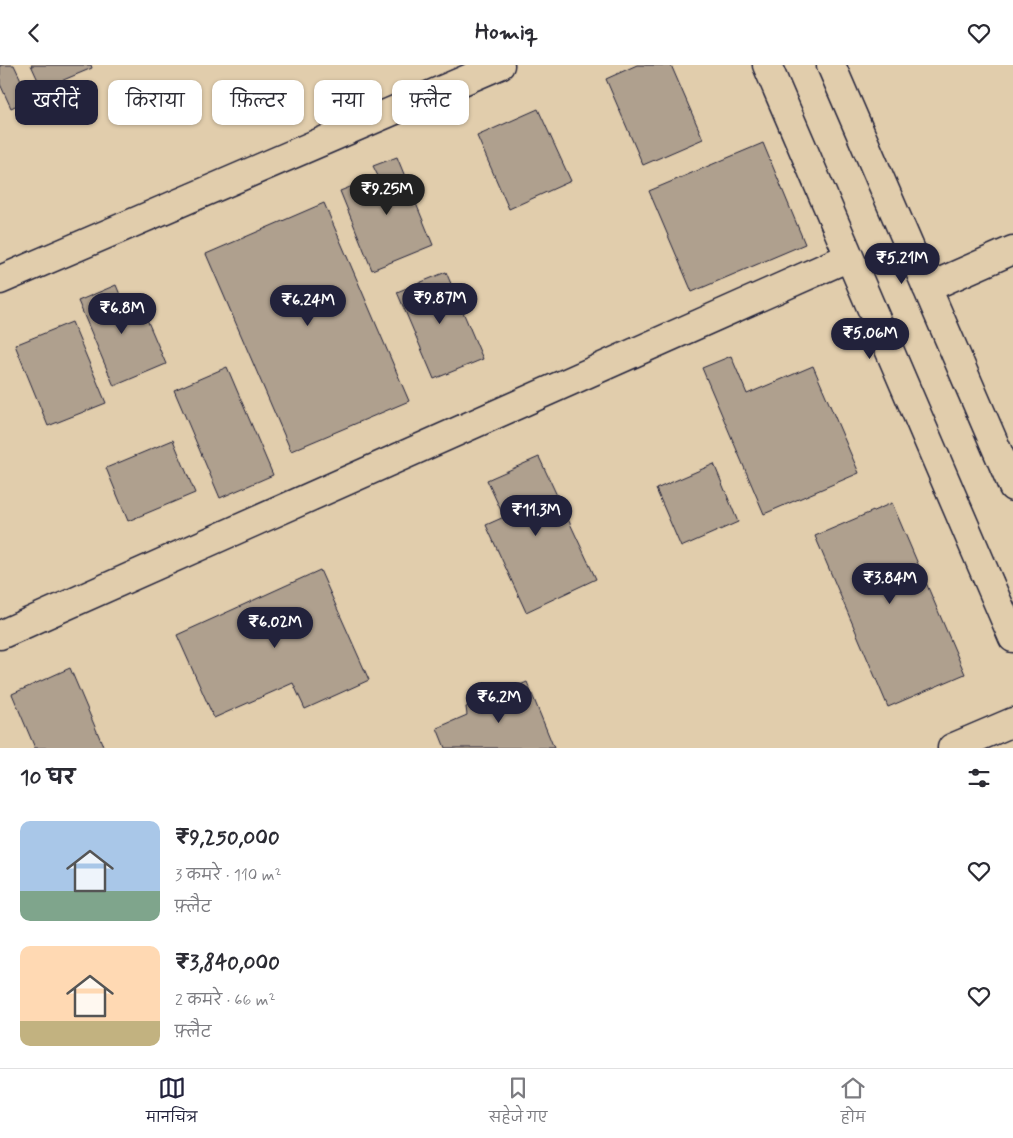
<!DOCTYPE html>
<html lang="hi">
<meta charset="utf-8">
<style>
body{margin:0;font-family:Mynerve,"Playpen Sans Deva",sans-serif;background:#f2f2f3;color:#2b2b33;height:100vh;display:flex;flex-direction:column;font-size:19px;white-space:nowrap}
*{box-sizing:border-box;margin:0}
p{font-size:16px;color:#7c7c81}
.icon{flex:none;width:28px;height:28px;fill:none;stroke:currentColor;stroke-width:2;stroke-linecap:round;stroke-linejoin:round}
.map{position:relative;height:683px;overflow:hidden}
.panel{display:flex;flex-direction:column;background:#fff;flex:1}
.panel>*{flex:none}
.guide{position:absolute;left:15px;top:15px;width:500px;height:45px;display:flex;gap:10px}
.price{position:absolute;translate:-50% -42px;padding:0 11px;border-radius:18px;background:#22223b;color:#fff;font-size:16px;line-height:32px;filter:drop-shadow(0 1px 2px #0008)}
.price::after{content:'';position:absolute;left:50%;top:30px;width:15px;height:11px;margin-left:-8px;background:inherit;clip-path:polygon(0 0,100% 0,50% 100%)}
.price.active{background:#222;color:#fff}
ul{padding:0;list-style:none}
li{display:flex;align-items:center;gap:15px;height:125px;padding:0 20px}
li span{display:grid;place-items:center;flex:none;width:140px;height:100px;border-radius:10px;color:#555}
li>.icon{margin-inline-start:auto}
span .icon{width:60px;height:60px;fill:#fffc;stroke-width:1}
li b{font-size:21px}
h2{display:flex;justify-content:space-between;align-items:center;height:60px;padding:0 20px;font-size:21px}
.pill{padding:0 18px;border-radius:10px;background:#fff;box-shadow:0 1px 4px #0004;font-size:18px;line-height:45px}
.pill.active{background:#22223b;color:#fff}
header{display:flex;justify-content:space-between;align-items:center;height:65px;padding:0 20px;background:#fff;font-size:22px;font-weight:800}
.menu{display:flex;justify-content:space-around;align-items:center;height:70px;border-top:1px solid #e1e1e2;background:#fff;font-size:14px;color:#7c7c81}
.menu a{display:grid;justify-items:center;gap:2px}
.menu .active{color:#22223b}
.map>svg:first-child{display:block}
.building{fill:#afa08e;stroke:#22223b}
.lines{fill:none;stroke-linecap:round;stroke-linejoin:round}
.minor-casing{stroke:#22223b;stroke-width:31}
.minor{stroke:#e1cdac;stroke-width:28}
</style>
<header><svg class="icon" aria-label="back" viewBox="0 0 24 24"><path d="M15 5l-7 7 7 7"/></svg>Homiq<svg class="icon" aria-label="heart" viewBox="0 0 24 24"><path d="M12 20l-8-8c-3-5 5-10 8-4 3-6 11-1 8 4z"/></svg></header>
<div class="map">
<svg width="1013" height="683" viewBox="0 0 1013 683">
<rect width="100%" height="100%" fill="#e1cdac"/>
<filter id="ink" filterUnits="userSpaceOnUse"><feTurbulence type="fractalNoise" baseFrequency=".02" numOctaves="2"/><feDisplacementMap in="SourceGraphic" scale="10" xChannelSelector="R" yChannelSelector="G"/><feConvolveMatrix kernelMatrix="1 2 1 2 8 2 1 2 1" color-interpolation-filters="sRGB"/></filter>
<g filter="url(#ink)">
<path class="building" d="M0 0H14L30 34 11 43 0 19Z
M31 0H91L92 3 42 24Z
M637 0H671L703 74 643 100 606 14Z
M538 44 571 116 509 144 477 71Z
M763 78 805 179 692 227 649 126Z
M397 92 433 180 372 205 340 126 378 111 373 101Z
M324 138 409 336 291 386 206 189Z
M446 207 483 294 434 314 397 227Z
M116 220 123 237 137 231 166 299 114 321 78 236Z
M72 257 106 338 48 361 15 280Z
M731 291 747 329 813 301 859 408 764 449 702 303Z
M227 302 273 410 220 433 174 325Z
M173 375 195 428 128 456 106 403Z
M539 392 596 514 526 547 486 460 504 452 487 415Z
M714 399 738 457 681 482 656 424Z
M892 438 965 609 888 642 815 471Z
M320 505 369 615 305 644 293 618 214 653 177 570Z
M70 603 104 683H35L12 629Z
M527 617 554 683H445L437 663 467 650 466 642Z"/>
<g class="lines">
<defs>
<path id="minor" d="M767 0 1013 573
M831 0 1013 422
M0 215 500 0
M927 223 1013 185
M0 570 849 192
M952 683 1013 657"/>
</defs>
<use href="#minor" class="minor-casing"/>
<use href="#minor" class="minor"/>
</g>
</g>
</svg>
<b class="price active" style="left:387px;top:151px">₹9.25M</b>
<b class="price" style="left:902px;top:220px">₹5.21M</b>
<b class="price" style="left:440px;top:260px">₹9.87M</b>
<b class="price" style="left:308px;top:262px">₹6.24M</b>
<b class="price" style="left:122px;top:270px">₹6.8M</b>
<b class="price" style="left:870px;top:295px">₹5.06M</b>
<b class="price" style="left:536px;top:472px">₹11.3M</b>
<b class="price" style="left:890px;top:540px">₹3.84M</b>
<b class="price" style="left:275px;top:584px">₹6.02M</b>
<b class="price" style="left:499px;top:659px">₹6.2M</b>
<div class="guide">
<a class="pill active">खरीदें</a>
<a class="pill">किराया</a>
<a class="pill">फ़िल्टर</a>
<a class="pill">नया</a>
<a class="pill">फ़्लैट</a>
</div>
</div>
<section class="panel">
<h2>10 घर<svg class="icon" aria-label="filters" viewBox="0 0 24 24"><path d="M4 7h16M4 17h16"/><circle cx="9" cy="7" r="2"/><circle cx="15" cy="17" r="2"/></svg></h2>
<ul>
<li><span style="background:linear-gradient(#a9c7e8 70%,#7fa58c 0)"><svg class="icon" aria-label="home" viewBox="0 0 24 24"><path d="M3 11l9-7 9 7M6 9v11h12V9"/></svg></span><div><b>₹9,250,000</b><p>3 कमरे · 110 m²</p><p>फ़्लैट</p></div><svg class="icon" aria-label="heart" viewBox="0 0 24 24"><path d="M12 20l-8-8c-3-5 5-10 8-4 3-6 11-1 8 4z"/></svg></li>
<li><span style="background:linear-gradient(#ffd9b3 75%,#c2b280 0)"><svg class="icon" aria-label="home" viewBox="0 0 24 24"><path d="M3 11l9-7 9 7M6 9v11h12V9"/></svg></span><div><b>₹3,840,000</b><p>2 कमरे · 66 m²</p><p>फ़्लैट</p></div><svg class="icon" aria-label="heart" viewBox="0 0 24 24"><path d="M12 20l-8-8c-3-5 5-10 8-4 3-6 11-1 8 4z"/></svg></li>
</ul>
</section>
<nav class="menu">
<a class="active"><svg class="icon" aria-label="map" viewBox="0 0 24 24"><path d="M3 6l6-2 6 2 6-2v14l-6 2-6-2-6 2zM9 4v14M15 6v14"/></svg>मानचित्र</a>
<a><svg class="icon" aria-label="saved" viewBox="0 0 24 24"><path d="M7 4h10v16l-5-4-5 4z"/></svg>सहेजे गए</a>
<a><svg class="icon" aria-label="home" viewBox="0 0 24 24"><path d="M3 11l9-7 9 7M6 9v11h12V9"/></svg>होम</a>
</nav>
